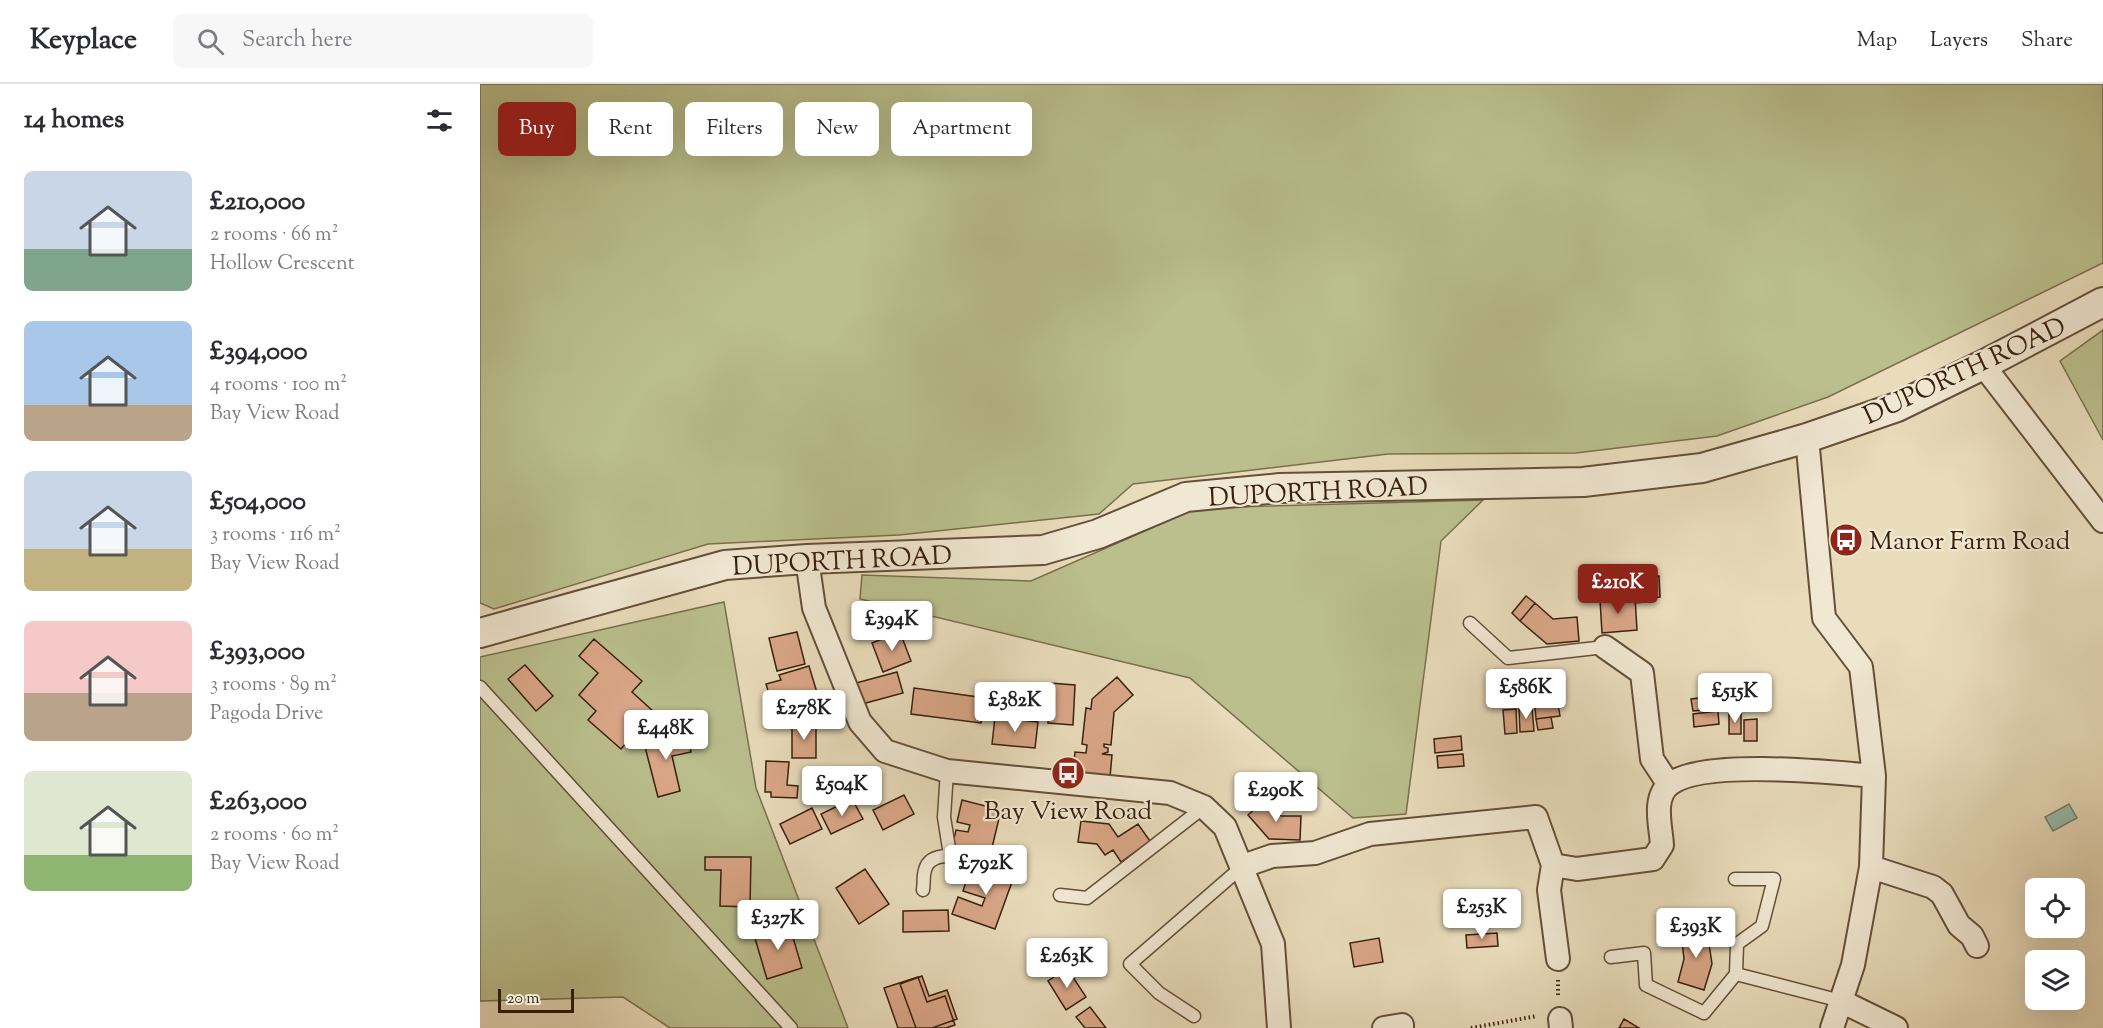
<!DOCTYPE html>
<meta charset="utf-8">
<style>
body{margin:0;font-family:"Sorts Mill Goudy",serif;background:#f7f7f7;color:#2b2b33;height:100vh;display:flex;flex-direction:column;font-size:22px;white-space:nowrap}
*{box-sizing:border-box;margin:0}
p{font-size:20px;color:#7c7c81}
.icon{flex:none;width:33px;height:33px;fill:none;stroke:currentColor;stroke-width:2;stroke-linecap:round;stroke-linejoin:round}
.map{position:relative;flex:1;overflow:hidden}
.side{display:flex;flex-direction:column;background:#fff;width:480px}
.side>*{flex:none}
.guide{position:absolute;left:18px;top:18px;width:570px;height:54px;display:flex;gap:12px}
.controls{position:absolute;left:1545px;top:794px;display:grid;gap:12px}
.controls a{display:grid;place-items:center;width:60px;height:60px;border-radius:9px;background:#fff;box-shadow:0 6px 24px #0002;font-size:30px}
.scale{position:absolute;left:18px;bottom:15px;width:76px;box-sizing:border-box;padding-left:6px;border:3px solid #39200c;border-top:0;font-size:16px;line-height:21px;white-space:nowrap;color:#39200c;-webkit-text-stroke:4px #f1e8d3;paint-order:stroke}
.price{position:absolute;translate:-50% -51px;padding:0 14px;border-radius:6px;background:#fff;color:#222;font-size:20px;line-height:39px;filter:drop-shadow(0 2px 3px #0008)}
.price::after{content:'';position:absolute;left:50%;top:36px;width:18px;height:14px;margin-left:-9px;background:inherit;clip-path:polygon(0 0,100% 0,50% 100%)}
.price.selected{background:#8f2418;color:#fff}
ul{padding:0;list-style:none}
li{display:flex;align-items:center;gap:18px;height:150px;padding:0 24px}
li span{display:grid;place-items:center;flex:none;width:168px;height:120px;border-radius:9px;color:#555}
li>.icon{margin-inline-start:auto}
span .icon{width:72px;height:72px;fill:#fffc;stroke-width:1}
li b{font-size:26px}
h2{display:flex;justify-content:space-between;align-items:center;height:72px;padding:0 24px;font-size:26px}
.chip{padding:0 21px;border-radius:9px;background:#fff;box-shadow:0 6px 24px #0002;font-size:21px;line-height:54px}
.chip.selected{background:#8f2418;color:#fff}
header{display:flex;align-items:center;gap:36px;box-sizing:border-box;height:84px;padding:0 30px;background:#fff;border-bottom:2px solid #e1e1e2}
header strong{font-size:28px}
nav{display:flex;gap:33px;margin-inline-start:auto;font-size:21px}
.search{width:420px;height:54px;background:#f7f7f7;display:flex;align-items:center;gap:15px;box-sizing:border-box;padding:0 21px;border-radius:9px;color:#7c7c81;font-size:22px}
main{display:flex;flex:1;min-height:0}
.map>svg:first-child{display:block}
.green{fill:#babf8d;stroke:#7a704c;stroke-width:1.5}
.water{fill:#97bcae;stroke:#717e6d;stroke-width:1.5}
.building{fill:#daa788;stroke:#39200c;stroke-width:1.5}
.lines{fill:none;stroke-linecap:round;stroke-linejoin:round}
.service-casing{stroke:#654f38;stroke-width:15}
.minor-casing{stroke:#654f38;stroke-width:26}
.tertiary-casing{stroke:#654f38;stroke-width:32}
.path{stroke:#39200c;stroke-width:4;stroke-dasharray:1.5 3;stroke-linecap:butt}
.service{stroke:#f1e8d3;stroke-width:12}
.minor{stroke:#f1e8d3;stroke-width:22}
.tertiary{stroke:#f1e8d3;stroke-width:28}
.labels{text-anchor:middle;stroke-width:4.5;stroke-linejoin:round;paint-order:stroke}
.street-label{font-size:26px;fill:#39200c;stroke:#f1e8d3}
.poi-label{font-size:26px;fill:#39200c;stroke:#f1e8d3;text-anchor:start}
</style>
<header>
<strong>Keyplace</strong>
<div class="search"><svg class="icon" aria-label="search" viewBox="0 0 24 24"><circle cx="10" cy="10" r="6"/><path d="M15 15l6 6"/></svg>Search here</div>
<nav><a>Map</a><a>Layers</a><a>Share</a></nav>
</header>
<main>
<section class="side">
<h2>14 homes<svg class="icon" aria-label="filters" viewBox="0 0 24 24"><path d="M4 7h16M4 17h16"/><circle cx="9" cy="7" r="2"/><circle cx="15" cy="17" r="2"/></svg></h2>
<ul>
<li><span style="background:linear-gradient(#c9d6e8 65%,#7fa58c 0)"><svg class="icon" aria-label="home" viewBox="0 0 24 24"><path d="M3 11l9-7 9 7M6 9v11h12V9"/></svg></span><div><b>£210,000</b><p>2 rooms · 66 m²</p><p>Hollow Crescent</p></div></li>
<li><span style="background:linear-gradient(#a9c7e8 70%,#b9a48a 0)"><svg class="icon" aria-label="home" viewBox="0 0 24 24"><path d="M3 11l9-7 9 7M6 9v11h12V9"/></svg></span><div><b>£394,000</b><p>4 rooms · 100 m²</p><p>Bay View Road</p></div></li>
<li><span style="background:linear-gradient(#c9d6e8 65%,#c2b280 0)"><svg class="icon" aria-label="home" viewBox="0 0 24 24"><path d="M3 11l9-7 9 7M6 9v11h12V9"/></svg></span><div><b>£504,000</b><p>3 rooms · 116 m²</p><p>Bay View Road</p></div></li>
<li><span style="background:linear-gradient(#f6c9c9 60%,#b9a48a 0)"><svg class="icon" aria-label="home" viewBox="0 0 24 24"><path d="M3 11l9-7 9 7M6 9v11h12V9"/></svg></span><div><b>£393,000</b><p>3 rooms · 89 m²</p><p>Pagoda Drive</p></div></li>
<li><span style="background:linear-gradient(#dfe7d0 70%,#8fb573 0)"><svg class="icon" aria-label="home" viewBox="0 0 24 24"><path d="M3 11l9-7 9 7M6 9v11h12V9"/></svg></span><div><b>£263,000</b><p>2 rooms · 60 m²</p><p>Bay View Road</p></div></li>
</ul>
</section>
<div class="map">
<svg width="1623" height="944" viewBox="0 0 1623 944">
<rect width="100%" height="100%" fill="#e9dcbb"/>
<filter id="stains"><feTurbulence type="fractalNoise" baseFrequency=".00333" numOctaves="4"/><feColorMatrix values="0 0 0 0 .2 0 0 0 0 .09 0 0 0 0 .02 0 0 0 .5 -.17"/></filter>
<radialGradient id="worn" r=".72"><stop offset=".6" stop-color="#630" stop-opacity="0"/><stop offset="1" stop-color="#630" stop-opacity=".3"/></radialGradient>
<path class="green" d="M0 0H1623V179L1348 313 1237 352 1096 369 908 370 653 400 619 430 419 451 228 460 14 525 0 519Z
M1623 246V356L1580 277Z
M1003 416 961 457 926 730 873 734 710 594 380 515 382 491 551 497 717 424Z
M244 518 276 704 368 944H190L143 913 0 917V573Z"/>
<path class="water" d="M1589 720 1597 734 1573 747 1565 733Z"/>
<path class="building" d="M1179 492 1180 513 1165 514 1163 493Z
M1163 493 1165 518 1155 519V513H1152L1150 494Z
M1046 512 1055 519 1040 537 1032 529Z
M1155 513 1157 546 1122 549 1120 516Z
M1055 519 1073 535 1097 533 1099 557 1067 560 1040 537Z
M317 548 325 580 297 587 289 554Z
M420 548 431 577 403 588 392 559Z
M114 555 162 597 152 608 174 628 141 665 108 636 116 627 99 611 118 589 99 572Z
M45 581 73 612 56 627 28 595Z
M329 582 341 622 308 632 303 616 292 620 286 600 301 596 299 591Z
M417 588 423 609 382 620 376 599Z
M637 593 653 611 634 628 631 661 624 660V663L628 664V668L622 670 632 671 630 693 593 689 595 668 606 669 607 661 602 660 606 624 611 625 612 615Z
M570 599 595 601 593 641 568 639Z
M434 604 505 614 501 639 431 630Z
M1236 612 1237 625 1213 627 1211 615Z
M1078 620 1080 632 1056 635 1055 623Z
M1052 623 1054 647 1040 648 1039 624Z
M1036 625 1037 649 1025 650 1023 626Z
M1238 627 1239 640 1214 643 1213 630Z
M1249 629H1261V650H1249Z
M515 633 558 638 555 664 512 660Z
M1071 633 1073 644 1058 646 1056 635Z
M1277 635V657H1264V636Z
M312 640H336V674H312Z
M207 648 211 668 192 672 200 707 178 713 164 659Z
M981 652 982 666 955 669 954 655Z
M983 670 984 682 958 684 957 672Z
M286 677 309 678 307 701 318 702 317 714 291 713V708H285Z
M424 711 434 730 403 746 393 726Z
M372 715 383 735 351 750 341 730Z
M786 715 801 732H821L820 756 789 755 768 731Z
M482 716 521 726 510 772 472 763 476 746 488 748 490 741 477 738Z
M332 724 342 745 310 760 300 740Z
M601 737 629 740 638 753 658 740 670 757 641 778 633 766 625 771 617 760 598 758Z
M225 773H271L270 823 240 822 241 786H225Z
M516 780 536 787 515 845 472 830 478 813 502 822 505 814 483 807 490 785 511 793Z
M385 785 409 820 379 840 356 804Z
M468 826 469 847 423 848V827Z
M309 840 322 884 287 895 274 851Z
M1227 846 1232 880 1224 906 1198 898 1204 875 1201 849Z
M1017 849 1018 862 987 864 986 851Z
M899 854 903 878 874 883 870 859Z
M587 884 606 913 586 926 568 897Z
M442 892 449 912 467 906 477 935 452 944H436L420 900Z
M438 893 447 918 465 912 475 941 466 944H418L404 904Z
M610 923 626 944H605L596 933Z
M1144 935 1159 944H1139Z"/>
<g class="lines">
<defs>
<path id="service" d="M990 539 1028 574 1125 563
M0 603 311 944
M467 687 464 733 470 771
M1255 795H1294L1282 842 1257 860 1256 890 1361 917
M443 806C444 800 443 792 445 786 451 761 495 776 512 780
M580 811 607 814 724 723
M1131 873 1164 869 1166 901 1224 929 1256 890
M714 932 679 909 650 880 763 782"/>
<path id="minor" d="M1503 281 1623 437
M1327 354 1344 534 1381 583 1394 692 1391 783 1373 881 1352 944
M327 475 334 524 380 638 405 667 467 687 690 709 724 723 745 743 793 860 799 944
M1125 563 1162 589 1172 675 1189 701
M1073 781 1069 806 1078 875
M763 782 792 772 835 769 890 750 1056 733 1073 781 1097 785 1173 775 1182 761C1181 743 1172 713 1190 700 1223 675 1351 688 1394 692
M1391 783 1453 803 1462 810 1479 841 1492 852 1497 862
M1361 917 1416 944
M1080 935 1081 944
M904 944 922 941V944"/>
<path id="tertiary" d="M0 549 245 481 327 475 563 466 618 450 706 413 800 404 1103 398 1222 384 1327 354 1417 323 1503 281 1623 218"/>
</defs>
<use href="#service" class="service-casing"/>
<use href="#minor" class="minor-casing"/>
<use href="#tertiary" class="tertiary-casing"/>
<path class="path" d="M1078 896V913
M991 944 1057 932"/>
<use href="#service" class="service"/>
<use href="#minor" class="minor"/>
<use href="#tertiary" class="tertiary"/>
</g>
<defs>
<symbol id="bus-disc" viewBox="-11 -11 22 22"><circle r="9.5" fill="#8f2418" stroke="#f1e8d3"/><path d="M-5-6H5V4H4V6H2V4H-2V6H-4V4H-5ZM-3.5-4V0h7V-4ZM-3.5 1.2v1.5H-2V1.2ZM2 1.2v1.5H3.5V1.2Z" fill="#fff"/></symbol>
</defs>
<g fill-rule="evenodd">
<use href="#bus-disc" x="1347" y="437" width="38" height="38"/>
<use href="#bus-disc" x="569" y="670" width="38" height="38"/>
</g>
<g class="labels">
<g class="street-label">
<text transform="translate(1484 286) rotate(-25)" y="9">DUPORTH ROAD</text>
<text transform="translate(838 407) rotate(-3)" y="9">DUPORTH ROAD</text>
<text transform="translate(362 476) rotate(-3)" y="9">DUPORTH ROAD</text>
</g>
<g class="poi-label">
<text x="1389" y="465">Manor Farm Road</text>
<text x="588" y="735" text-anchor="middle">Bay View Road</text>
</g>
</g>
<rect width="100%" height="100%" filter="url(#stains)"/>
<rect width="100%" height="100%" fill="url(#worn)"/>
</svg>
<div class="controls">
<a><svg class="icon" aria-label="locate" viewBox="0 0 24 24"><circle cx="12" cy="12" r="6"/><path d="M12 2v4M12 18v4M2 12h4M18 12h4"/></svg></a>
<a><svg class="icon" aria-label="layers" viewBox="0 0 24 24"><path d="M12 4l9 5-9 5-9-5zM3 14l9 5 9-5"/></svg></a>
</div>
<div class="scale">20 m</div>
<b class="price selected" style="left:1138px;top:531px">£210K</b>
<b class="price" style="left:412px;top:568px">£394K</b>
<b class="price" style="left:1046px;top:636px">£586K</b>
<b class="price" style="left:1255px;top:640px">£515K</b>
<b class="price" style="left:535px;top:649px">£382K</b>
<b class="price" style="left:324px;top:657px">£278K</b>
<b class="price" style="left:186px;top:677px">£448K</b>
<b class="price" style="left:362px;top:733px">£504K</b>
<b class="price" style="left:796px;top:739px">£290K</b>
<b class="price" style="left:506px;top:812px">£792K</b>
<b class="price" style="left:1002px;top:856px">£253K</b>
<b class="price" style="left:298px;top:867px">£327K</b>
<b class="price" style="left:1216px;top:875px">£393K</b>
<b class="price" style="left:587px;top:905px">£263K</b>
<div class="guide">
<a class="chip selected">Buy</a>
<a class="chip">Rent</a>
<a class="chip">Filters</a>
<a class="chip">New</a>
<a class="chip">Apartment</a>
</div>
</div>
</main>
